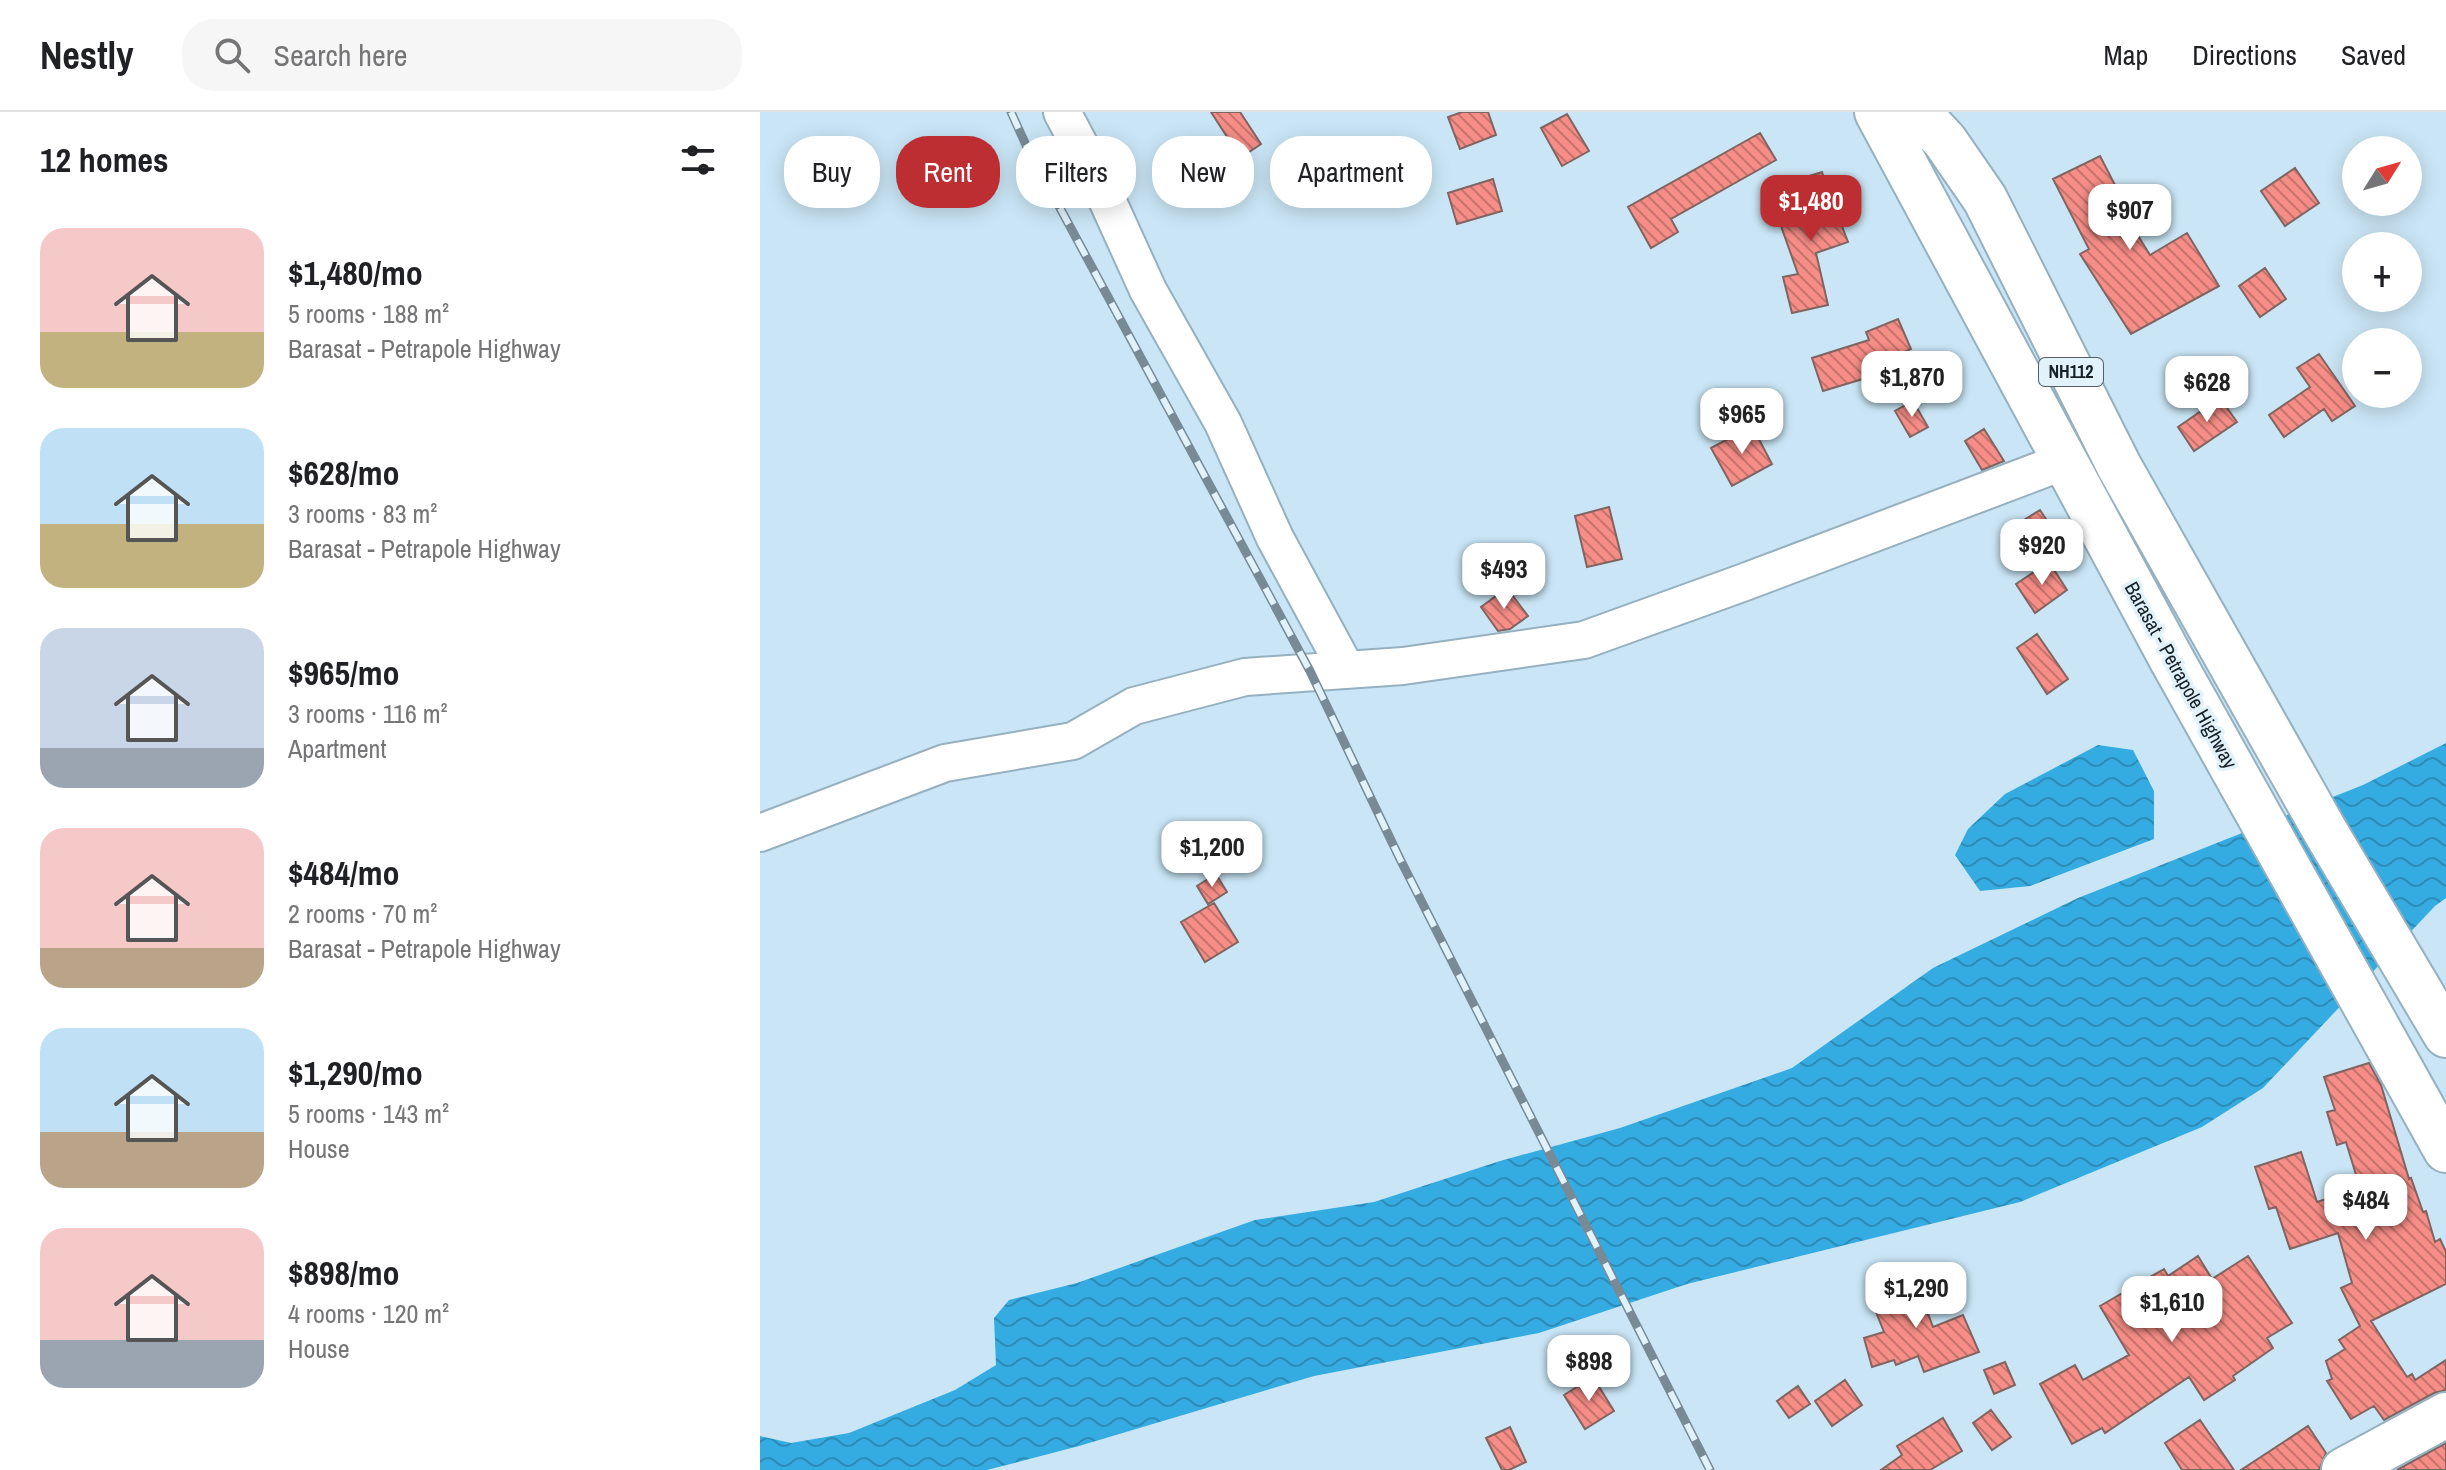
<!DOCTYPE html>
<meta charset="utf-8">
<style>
body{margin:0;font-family:"Archivo Narrow",sans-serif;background:#f6f6f6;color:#202124;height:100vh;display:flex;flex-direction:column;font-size:30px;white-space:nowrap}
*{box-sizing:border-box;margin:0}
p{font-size:26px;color:#757577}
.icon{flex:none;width:44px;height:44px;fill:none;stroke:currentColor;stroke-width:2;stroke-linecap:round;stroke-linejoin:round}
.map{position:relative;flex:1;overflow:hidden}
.panel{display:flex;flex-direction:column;background:#fff;width:760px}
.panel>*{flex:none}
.top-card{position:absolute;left:24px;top:24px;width:760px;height:72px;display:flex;gap:16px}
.needle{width:52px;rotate:53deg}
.buttons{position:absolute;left:1582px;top:24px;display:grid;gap:16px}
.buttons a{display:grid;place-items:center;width:80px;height:80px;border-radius:50%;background:#fff;box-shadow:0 4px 20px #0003;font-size:40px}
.price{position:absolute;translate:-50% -68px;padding:0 18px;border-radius:16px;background:#fff;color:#222;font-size:26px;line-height:52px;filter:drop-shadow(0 2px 4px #0008)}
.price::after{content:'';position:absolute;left:50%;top:48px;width:24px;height:18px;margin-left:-12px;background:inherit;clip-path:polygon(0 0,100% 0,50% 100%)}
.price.on{background:#bd2e32;color:#fff}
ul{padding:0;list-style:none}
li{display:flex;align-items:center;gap:24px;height:200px;padding:0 40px}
li span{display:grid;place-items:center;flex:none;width:224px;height:160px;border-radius:24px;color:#555}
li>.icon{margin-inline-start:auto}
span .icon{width:96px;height:96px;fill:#fffc;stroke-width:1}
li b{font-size:34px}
h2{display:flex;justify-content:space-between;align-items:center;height:96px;padding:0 40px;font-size:34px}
.tag{padding:0 28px;border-radius:32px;background:#fff;box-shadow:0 4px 20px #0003;font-size:28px;line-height:72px}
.tag.on{background:#bd2e32;color:#fff}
header{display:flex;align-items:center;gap:48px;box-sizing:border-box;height:112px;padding:0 40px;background:#fff;border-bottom:2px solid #e0e0e0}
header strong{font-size:38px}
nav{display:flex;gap:44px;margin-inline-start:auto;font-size:28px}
.search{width:560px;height:72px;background:#f6f6f6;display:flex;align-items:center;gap:20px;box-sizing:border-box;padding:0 28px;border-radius:32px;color:#757577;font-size:30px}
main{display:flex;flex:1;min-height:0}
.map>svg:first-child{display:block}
.water{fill:url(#water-waves)}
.building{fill:url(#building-back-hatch);stroke:#806461;stroke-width:2}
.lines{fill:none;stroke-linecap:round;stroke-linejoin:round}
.minor-casing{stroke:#95b0bf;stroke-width:40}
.major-casing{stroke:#95b0bf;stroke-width:48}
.highway-casing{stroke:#95b0bf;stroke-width:48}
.minor{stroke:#fff;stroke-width:36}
.major{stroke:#fff;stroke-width:44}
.highway{stroke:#fff;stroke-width:44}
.rail-casing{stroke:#778a96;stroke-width:9}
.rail{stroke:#e1f2fb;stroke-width:6;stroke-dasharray:18;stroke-linecap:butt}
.labels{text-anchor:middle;stroke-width:7;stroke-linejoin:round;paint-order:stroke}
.shield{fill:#e1f2fb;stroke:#535f66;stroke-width:2}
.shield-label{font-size:18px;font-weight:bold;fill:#162026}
.street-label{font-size:20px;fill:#162026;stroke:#e1f2fb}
</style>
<header>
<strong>Nestly</strong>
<div class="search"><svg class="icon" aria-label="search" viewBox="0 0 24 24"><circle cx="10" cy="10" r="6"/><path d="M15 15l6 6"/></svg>Search here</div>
<nav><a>Map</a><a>Directions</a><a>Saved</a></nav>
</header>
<main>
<section class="panel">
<h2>12 homes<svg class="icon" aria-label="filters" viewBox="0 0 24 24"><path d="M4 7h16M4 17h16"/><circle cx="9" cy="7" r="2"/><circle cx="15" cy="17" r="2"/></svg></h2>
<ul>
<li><span style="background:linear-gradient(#f6c9c9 65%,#c2b280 0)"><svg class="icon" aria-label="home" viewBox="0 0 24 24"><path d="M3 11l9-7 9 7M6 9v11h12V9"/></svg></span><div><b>$1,480/mo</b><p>5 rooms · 188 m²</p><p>Barasat - Petrapole Highway</p></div></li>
<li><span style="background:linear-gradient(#bfe0f5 60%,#c2b280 0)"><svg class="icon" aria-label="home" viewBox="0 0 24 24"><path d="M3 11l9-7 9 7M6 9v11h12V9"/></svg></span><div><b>$628/mo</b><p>3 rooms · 83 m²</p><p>Barasat - Petrapole Highway</p></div></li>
<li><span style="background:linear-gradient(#c9d6e8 75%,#9aa5b1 0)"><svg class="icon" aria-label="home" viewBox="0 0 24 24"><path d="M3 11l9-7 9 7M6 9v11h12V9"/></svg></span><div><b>$965/mo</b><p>3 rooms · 116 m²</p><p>Apartment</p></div></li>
<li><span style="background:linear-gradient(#f6c9c9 75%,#b9a48a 0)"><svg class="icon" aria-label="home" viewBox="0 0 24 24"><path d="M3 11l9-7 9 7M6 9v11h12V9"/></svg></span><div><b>$484/mo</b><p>2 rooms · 70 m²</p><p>Barasat - Petrapole Highway</p></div></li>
<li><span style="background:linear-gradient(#bfe0f5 65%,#b9a48a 0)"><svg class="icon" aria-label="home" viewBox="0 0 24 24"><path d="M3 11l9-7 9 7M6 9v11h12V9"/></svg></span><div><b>$1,290/mo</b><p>5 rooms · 143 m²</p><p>House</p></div></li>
<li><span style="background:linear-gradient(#f6c9c9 70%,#9aa5b1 0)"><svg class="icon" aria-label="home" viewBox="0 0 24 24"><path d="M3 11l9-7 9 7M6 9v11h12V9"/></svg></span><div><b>$898/mo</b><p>4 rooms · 120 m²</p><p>House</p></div></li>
</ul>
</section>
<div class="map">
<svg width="1686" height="1358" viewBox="0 0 1686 1358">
<defs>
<pattern id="water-waves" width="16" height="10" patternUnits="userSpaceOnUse" patternTransform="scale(2)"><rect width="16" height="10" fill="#34ace2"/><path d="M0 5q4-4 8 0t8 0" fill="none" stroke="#2b8cb7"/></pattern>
<pattern id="building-back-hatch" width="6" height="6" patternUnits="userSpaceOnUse" patternTransform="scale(2)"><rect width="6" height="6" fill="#f68d86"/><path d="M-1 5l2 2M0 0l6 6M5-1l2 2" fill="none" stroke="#c6736d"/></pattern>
</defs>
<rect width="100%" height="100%" fill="#cae6f6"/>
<path class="water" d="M1686 631V786L1675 794 1503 976 1442 1015 1260 1090 927 1172 779 1221 554 1264 319 1334 227 1358H0V1324L31 1331 89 1321 195 1278 236 1253 234 1206 249 1188 317 1171 495 1108 614 1090 740 1049 860 1016 1032 956 1173 856 1318 786 1603 673Z
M1338 633 1373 638 1394 679V727L1270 774 1220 779 1195 743 1208 717 1245 682Z"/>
<path class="building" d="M451 0H480L501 32 461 59 450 41 469 28Z
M702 0H728L736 23 700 37 688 5Z
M807 2 829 39 802 54 781 16Z
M1000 21 1016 48 911 107 918 120 891 136 868 95Z
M1340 44 1371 104 1367 106 1390 143 1427 121 1459 174 1371 222 1320 142 1329 137 1293 67Z
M1535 56 1559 91 1525 114 1501 79Z
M1062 60 1072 95 1074 94 1088 130 1056 141 1068 193 1032 201 1023 165 1038 162 1021 114 1043 105 1033 69Z
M733 67 742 99 697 112 688 81Z
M1505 156 1526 187 1500 205 1479 174Z
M1138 207 1151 237 1103 258 1106 266 1063 279 1052 246 1109 228 1106 220Z
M1559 242 1595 294 1572 309 1564 297 1524 325 1509 303 1550 275 1537 256Z
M1460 286 1477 310 1434 339 1418 315Z
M1153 289 1168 315 1150 325 1135 299Z
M992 314 1012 352 972 374 951 336Z
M1224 317 1244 349 1222 358 1205 329Z
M849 395 862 447 827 455 815 404Z
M1280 398 1297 424 1290 427 1296 437 1272 451 1251 416Z
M1289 450 1307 478 1275 501 1256 472Z
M747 476 768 504 750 517 738 519 721 495Z
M1277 522 1308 567 1287 582 1257 536Z
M456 762 467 780 448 792 437 774Z
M454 791 478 830 445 850 421 810Z
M1609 951 1621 973 1649 1067 1651 1066 1663 1100 1666 1099 1675 1130 1680 1127 1686 1140V1172L1611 1209 1647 1265 1652 1262 1655 1268 1686 1248V1278L1674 1281 1624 1308 1614 1294 1591 1307 1567 1269 1572 1267 1566 1249 1585 1237 1579 1228 1600 1214 1581 1176 1592 1171 1578 1121 1530 1137 1516 1095 1509 1097 1495 1055 1541 1040 1557 1090 1600 1076 1586 1030 1577 1033 1567 1000 1575 998 1564 965Z
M1438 1144 1452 1167 1488 1144 1532 1211 1507 1226 1513 1236 1473 1264 1475 1268 1444 1288 1429 1265 1345 1321 1342 1316 1312 1332 1280 1272 1315 1253 1323 1268 1369 1243 1340 1194 1404 1157 1408 1164Z
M1152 1158 1173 1215 1203 1203 1219 1240 1164 1260 1158 1244 1136 1253 1134 1248 1112 1255 1104 1226 1124 1220 1112 1190 1134 1182 1128 1166Z
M1245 1250 1255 1273 1234 1282 1224 1258Z
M833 1265 854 1299 825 1317 804 1283Z
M1085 1268 1102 1293 1072 1314 1055 1289Z
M1038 1274 1050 1292 1029 1306 1017 1289Z
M1231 1298 1251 1325 1232 1338 1213 1311Z
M1183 1306 1202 1339 1170 1358H1121L1142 1343 1137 1334Z
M1440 1308 1474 1358H1422L1405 1331Z
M1548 1314 1566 1341 1559 1358H1481Z
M750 1315 766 1350 749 1358H742L726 1326Z
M1686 1331V1358H1637Z"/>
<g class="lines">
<defs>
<path id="minor" d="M302 0 338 68 388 178 463 311 515 426 586 557
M0 721 185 651 313 629 374 594 485 565 643 554 824 528 982 471 1305 349"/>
<path id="major" d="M1584 1358 1686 1303"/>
<path id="highway" d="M1117 0 1412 548 1686 1038
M1158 0 1185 29 1225 87 1359 354 1565 719 1686 923"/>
</defs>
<use href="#minor" class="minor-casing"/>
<use href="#major" class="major-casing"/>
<use href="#highway" class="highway-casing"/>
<use href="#minor" class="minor"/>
<use href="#major" class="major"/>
<use href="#highway" class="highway"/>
<defs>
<path id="rail" d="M251 0 266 33 550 559 640 747 950 1358"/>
</defs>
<use href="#rail" class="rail-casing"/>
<use href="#rail" class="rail"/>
</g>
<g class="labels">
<rect class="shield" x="1279" y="246" width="64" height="28" rx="6"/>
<g class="shield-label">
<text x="1311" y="266">NH112</text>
</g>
<g class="street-label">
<text transform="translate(1421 563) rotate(61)" y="7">Barasat - Petrapole Highway</text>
</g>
</g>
</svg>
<div class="buttons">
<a><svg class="needle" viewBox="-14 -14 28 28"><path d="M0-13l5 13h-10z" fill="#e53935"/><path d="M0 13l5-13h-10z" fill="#757577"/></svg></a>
<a>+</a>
<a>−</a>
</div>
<b class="price on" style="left:1051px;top:131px">$1,480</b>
<b class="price" style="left:1370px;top:140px">$907</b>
<b class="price" style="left:1152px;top:307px">$1,870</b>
<b class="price" style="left:1447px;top:312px">$628</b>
<b class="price" style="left:982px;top:344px">$965</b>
<b class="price" style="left:1282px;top:475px">$920</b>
<b class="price" style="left:744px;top:499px">$493</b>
<b class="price" style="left:452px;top:777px">$1,200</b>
<b class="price" style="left:1606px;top:1130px">$484</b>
<b class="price" style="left:1156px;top:1218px">$1,290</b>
<b class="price" style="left:1412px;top:1232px">$1,610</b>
<b class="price" style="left:829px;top:1291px">$898</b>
<div class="top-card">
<a class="tag">Buy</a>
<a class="tag on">Rent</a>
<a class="tag">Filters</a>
<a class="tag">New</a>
<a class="tag">Apartment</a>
</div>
</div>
</main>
